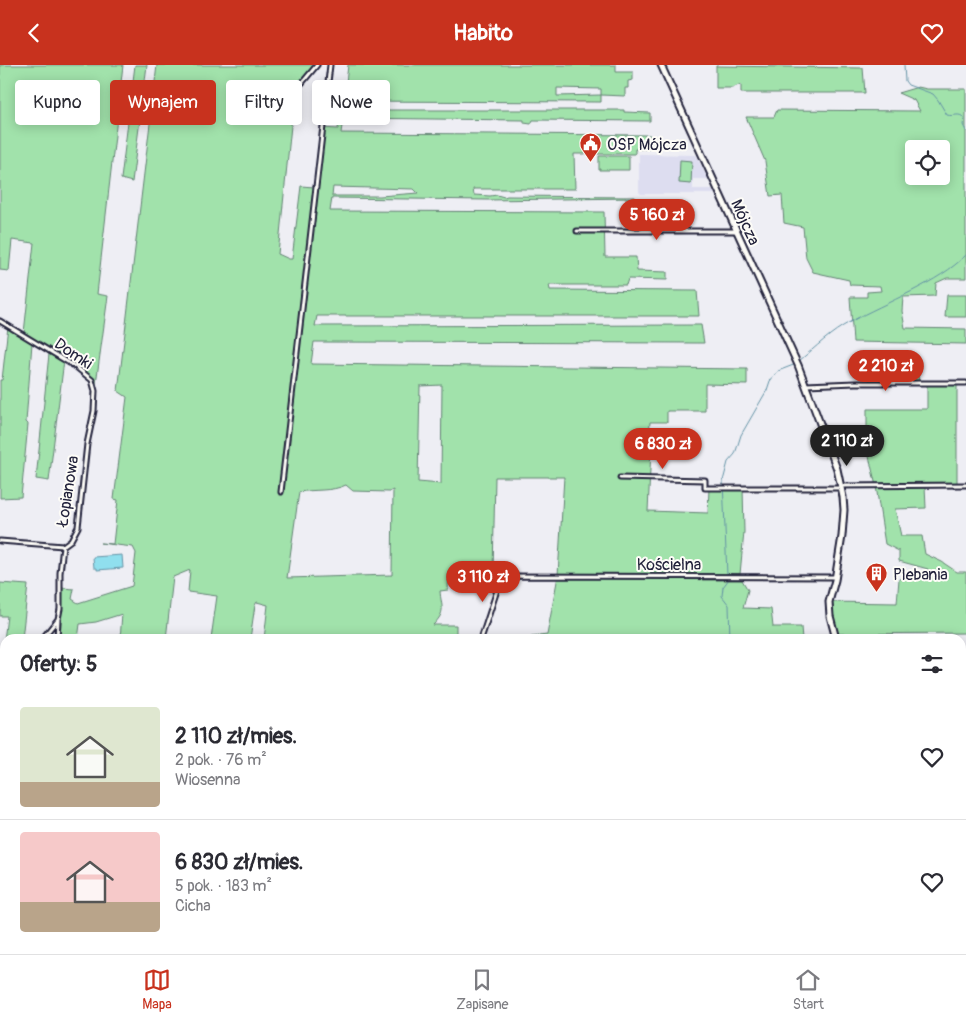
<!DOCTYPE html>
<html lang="pl">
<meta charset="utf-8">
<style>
body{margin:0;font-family:Pangolin,sans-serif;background:#f2f2f3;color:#2b2b33;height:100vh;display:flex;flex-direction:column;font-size:19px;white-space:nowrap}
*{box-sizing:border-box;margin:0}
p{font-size:16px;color:#7c7c81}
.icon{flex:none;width:28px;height:28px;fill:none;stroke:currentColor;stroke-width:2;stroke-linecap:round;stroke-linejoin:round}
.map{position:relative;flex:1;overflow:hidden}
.drawer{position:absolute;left:0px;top:569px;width:966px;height:321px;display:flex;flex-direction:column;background:#fff;border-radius:15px 15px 0 0;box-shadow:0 2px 12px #0003}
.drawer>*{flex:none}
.banner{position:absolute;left:15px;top:15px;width:500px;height:45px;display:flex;gap:10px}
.fabs{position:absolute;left:905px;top:75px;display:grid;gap:10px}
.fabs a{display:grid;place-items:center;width:45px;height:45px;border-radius:5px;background:#fff;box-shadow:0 2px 12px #0003;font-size:25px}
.price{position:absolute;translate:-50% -42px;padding:0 11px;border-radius:18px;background:#c8321e;color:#fff;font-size:16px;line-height:32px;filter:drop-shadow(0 1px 2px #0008)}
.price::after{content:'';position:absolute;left:50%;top:30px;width:15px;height:11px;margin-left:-8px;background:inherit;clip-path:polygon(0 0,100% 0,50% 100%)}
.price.current{background:#222;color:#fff}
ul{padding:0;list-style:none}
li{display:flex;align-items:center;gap:15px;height:125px;padding:0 20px}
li+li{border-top:1px solid #e1e1e2}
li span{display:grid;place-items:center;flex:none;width:140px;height:100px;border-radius:5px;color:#555}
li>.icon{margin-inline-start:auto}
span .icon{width:60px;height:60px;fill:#fffc;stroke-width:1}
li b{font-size:21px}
h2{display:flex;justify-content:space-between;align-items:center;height:60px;padding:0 20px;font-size:21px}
.pill{padding:0 18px;border-radius:5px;background:#fff;box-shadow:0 2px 12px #0003;font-size:18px;line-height:45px}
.pill.current{background:#c8321e;color:#fff}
header{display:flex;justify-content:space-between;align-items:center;height:65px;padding:0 20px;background:#c8321e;color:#fff;font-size:22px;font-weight:700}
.dock{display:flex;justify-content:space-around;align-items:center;height:70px;border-top:1px solid #e1e1e2;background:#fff;font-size:14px;color:#7c7c81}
.dock a{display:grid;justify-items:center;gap:2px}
.dock .current{color:#c8321e}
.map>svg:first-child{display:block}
.built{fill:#ddddf0}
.green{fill:#a1e2ab;stroke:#628273;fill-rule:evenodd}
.water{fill:#90dfee;stroke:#6493a6}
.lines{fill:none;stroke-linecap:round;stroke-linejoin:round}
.stream{stroke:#6493a6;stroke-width:1}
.street-casing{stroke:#22223b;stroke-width:7}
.secondary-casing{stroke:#22223b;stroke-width:9}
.street{stroke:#fdfcf7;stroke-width:3}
.secondary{stroke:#fdfcf7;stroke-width:5}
.labels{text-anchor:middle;stroke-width:4;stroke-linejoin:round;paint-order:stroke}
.poi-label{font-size:16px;fill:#22223b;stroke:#fdfcf7;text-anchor:start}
.street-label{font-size:16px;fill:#22223b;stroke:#fdfcf7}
</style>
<header><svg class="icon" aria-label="back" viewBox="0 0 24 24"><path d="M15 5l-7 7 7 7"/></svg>Habito<svg class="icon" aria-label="heart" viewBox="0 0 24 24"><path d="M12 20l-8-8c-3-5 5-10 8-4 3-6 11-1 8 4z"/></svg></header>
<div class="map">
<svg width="966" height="889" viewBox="0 0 966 889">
<rect width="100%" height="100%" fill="#eeeef4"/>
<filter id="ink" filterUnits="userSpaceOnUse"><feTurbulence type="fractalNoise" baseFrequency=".02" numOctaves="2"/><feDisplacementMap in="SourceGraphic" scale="10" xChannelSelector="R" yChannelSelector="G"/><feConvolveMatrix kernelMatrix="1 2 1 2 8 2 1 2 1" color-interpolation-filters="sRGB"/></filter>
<g filter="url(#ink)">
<path class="built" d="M639 89 696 90 708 114H693V124H714L713 126 715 129H641L639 127Z"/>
<path class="green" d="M0 0H123L97 229 108 231 95 326 92 315 64 295 49 416 36 414 49 289 32 278 26 357 28 359 21 432 0 433V315H2L8 261 13 263V262L24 268 34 178 12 175 9 206 0 205Z
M135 0H147L132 117 121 114Z
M157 0H315L302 16V18L294 31 278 189 289 194H292L301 121 314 122 321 63 338 64 340 45H624V47L650 48V56L533 55 531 59 524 58V55L343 53 341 68 650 70 648 84H635V89H574L575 124H473L474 130 490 131 497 130 504 132 507 131 635 132 636 133 487 135 332 133 330 146 604 147 605 192H636L637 206 667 207V215L628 214 626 220H549L550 225 697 226 699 251H317L315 261 701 260 704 278 314 277 311 299 747 304V320L705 319V346H667V357H650L649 372 644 374 646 384H651L648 446 708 448 709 423H743L744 467 740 509 558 510 564 412H495L493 507 449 508 448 525 440 526C441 542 447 546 433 560H456V574H264L268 540 257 537 255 540 250 574H211L217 531 188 527 190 505 173 512 166 574H120L122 549 96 557 80 559 78 574H60L63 523 74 524 72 534 78 538 132 521 136 488 133 482 100 478 113 479 118 435 114 434 127 332 118 326ZM333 122 414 124 418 128 380 131H332ZM442 320 441 419 418 417 420 321ZM346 420 353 426 389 427 393 425 392 510 287 513 299 427C315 424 331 427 346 420Z
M348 0H616V7H633V15L628 16V23H625V31L601 30V37L344 36ZM557 23 601 24V30L557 31Z
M716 1 863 3 865 28H741V19L732 23H716Z
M918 22 927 24H966V213H947L936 218 935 231 903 232 902 246 905 263 966 264V279L853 277 850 232H867V227L881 226 880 221 850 220 849 215 813 207 806 193 803 162 784 158 782 130 770 131 765 96 746 52H774L777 45 920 46 914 35 898 28ZM914 84H941V111H914Z
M599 91H629V105H599Z
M680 95 692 96 691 119 679 118Z
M947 230H966V252H945Z
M866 298 917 299 919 318H870Z
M927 318H957V420L925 421 926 443 895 444 901 471H922L925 489 942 497 957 507H966V568L834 569 829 537 897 538 899 514 928 512V504L899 496V486L885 479 876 421 867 383V344H927Z
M558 511 702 512V515H742L748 525 743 543 771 544 773 562H801L802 574H530L531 572 547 570Z
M0 518 28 520 22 574H5V592H2L7 551H0Z
M961 586H966V652H961Z
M5 620V759H0L3 724 0 718V658L2 639C0 632 1 626 5 620Z
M0 811 5 813V885H76L80 889H0Z
M81 885H276V889L209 885 211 889H121Z"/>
<path class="water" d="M122 490 123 503 97 505V503H94L93 492Z"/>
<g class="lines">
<path class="stream" d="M904 0 905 16 908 20 933 29 938 35 947 50C954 52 959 47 964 53L963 60 966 66
M799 296C816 282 831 267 850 257 886 237 939 218 966 190
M727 510 723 416 728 397 735 389 741 370 767 325 770 316 778 306 796 299
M729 514 723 522 722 531 729 540 730 574"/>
<defs>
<path id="street" d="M302 18 317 0
M577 166H737
M0 256 76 302 92 315 95 326 94 346 87 379 78 462 71 475 63 481 60 508V544L58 554 42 574
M806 320 855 318H966
M620 413 705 415V423H841
M841 421 966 420
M281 427 330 0
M0 476 63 481
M57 574 58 554
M481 574 501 513 504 511 836 512
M0 626 5 620
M0 811 5 813
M961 817H966
M79 885 82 889
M193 885 209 886
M365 889 366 885"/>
<path id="secondary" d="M661 0 798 300 837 404 843 432 844 445 842 471 835 515 829 537 830 551 836 574
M921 885 922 889"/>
</defs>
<use href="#street" class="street-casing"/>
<use href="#secondary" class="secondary-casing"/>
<use href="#street" class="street"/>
<use href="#secondary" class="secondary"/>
</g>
</g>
<defs>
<symbol id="civic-pin" viewBox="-11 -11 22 30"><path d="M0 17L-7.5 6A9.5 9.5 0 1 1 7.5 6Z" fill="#c8321e" stroke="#fdfcf7"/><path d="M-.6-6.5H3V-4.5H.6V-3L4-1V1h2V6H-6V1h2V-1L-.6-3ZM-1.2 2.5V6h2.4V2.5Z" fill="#fff"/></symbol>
<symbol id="building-pin" viewBox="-11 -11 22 30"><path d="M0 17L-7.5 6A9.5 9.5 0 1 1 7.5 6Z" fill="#c8321e" stroke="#fdfcf7"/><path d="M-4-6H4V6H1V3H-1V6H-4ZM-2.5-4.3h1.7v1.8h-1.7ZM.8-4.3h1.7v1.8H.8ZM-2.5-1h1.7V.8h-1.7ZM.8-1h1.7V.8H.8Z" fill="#fff"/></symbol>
</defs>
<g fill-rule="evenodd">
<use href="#civic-pin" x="578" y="66" width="25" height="34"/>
<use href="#building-pin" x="864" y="496" width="25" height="34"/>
</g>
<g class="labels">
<g class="poi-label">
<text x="607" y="85">OSP Mójcza</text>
<text x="893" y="515">Plebania</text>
</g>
<g class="street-label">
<text transform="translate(746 157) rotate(66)" y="6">Mójcza</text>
<text transform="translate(74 288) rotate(34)" y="6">Domki</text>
<text transform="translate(67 426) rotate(-81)" y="6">Łopianowa</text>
<text x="669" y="505">Kościelna</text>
</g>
</g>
</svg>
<div class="fabs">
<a><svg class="icon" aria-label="locate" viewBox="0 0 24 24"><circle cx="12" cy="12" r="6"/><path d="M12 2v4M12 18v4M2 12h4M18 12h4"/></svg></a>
</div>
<b class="price" style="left:657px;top:176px">5 160 zł</b>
<b class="price" style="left:886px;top:327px">2 210 zł</b>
<b class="price current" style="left:847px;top:402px">2 110 zł</b>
<b class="price" style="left:663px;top:405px">6 830 zł</b>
<b class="price" style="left:483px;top:538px">3 110 zł</b>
<div class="banner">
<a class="pill">Kupno</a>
<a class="pill current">Wynajem</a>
<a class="pill">Filtry</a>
<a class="pill">Nowe</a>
</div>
<section class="drawer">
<h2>Oferty: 5<svg class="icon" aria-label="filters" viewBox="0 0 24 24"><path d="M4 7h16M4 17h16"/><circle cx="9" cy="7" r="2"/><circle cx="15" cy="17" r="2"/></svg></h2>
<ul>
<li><span style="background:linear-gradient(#dfe7d0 75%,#b9a48a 0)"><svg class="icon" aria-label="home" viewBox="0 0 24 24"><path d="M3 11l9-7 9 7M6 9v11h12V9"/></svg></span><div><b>2 110 zł/mies.</b><p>2 pok. · 76 m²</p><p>Wiosenna</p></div><svg class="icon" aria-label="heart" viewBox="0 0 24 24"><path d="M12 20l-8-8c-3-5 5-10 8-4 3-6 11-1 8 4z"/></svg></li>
<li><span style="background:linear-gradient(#f6c9c9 70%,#b9a48a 0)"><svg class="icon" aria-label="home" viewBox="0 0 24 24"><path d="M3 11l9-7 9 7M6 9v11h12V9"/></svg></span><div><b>6 830 zł/mies.</b><p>5 pok. · 183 m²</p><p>Cicha</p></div><svg class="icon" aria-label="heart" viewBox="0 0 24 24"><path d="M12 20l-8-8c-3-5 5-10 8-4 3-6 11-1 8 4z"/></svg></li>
</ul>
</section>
</div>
<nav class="dock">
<a class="current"><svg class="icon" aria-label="map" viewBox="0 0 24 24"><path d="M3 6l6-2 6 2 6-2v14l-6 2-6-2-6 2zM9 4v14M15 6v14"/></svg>Mapa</a>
<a><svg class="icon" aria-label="saved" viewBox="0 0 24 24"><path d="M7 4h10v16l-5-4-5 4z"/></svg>Zapisane</a>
<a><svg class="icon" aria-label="home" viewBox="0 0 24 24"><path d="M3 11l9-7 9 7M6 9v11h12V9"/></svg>Start</a>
</nav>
